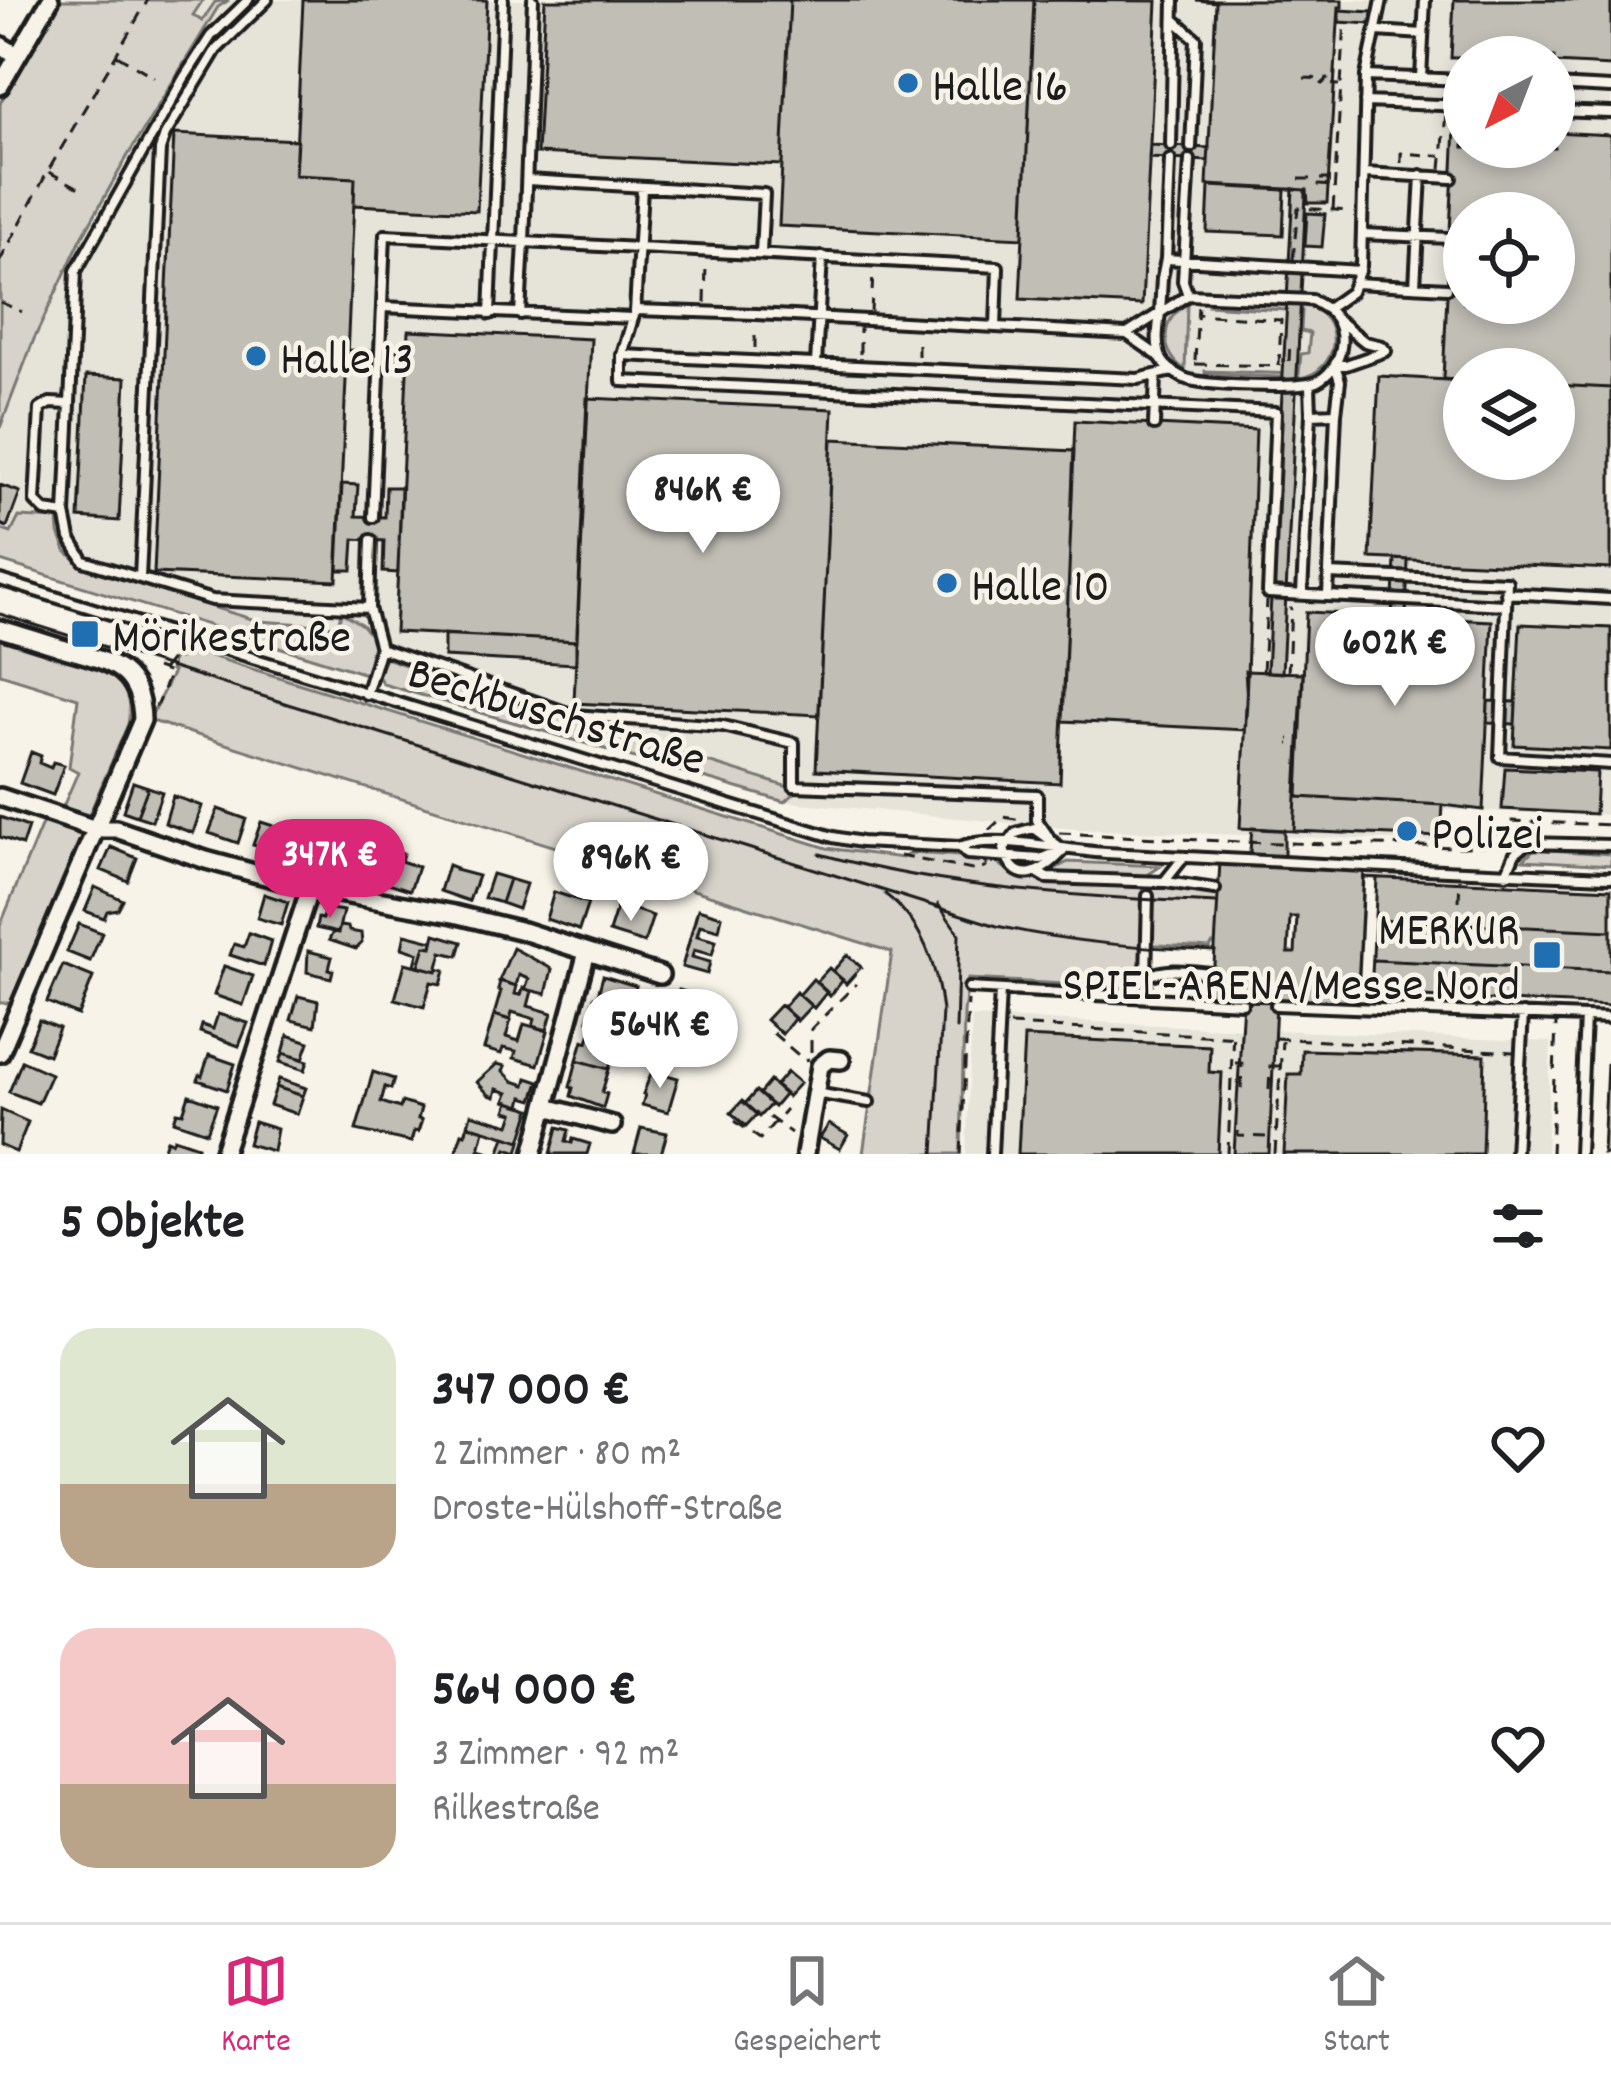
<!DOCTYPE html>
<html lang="de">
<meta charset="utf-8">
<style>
body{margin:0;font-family:Dekko,sans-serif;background:#f6f6f6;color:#202124;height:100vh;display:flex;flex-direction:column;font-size:45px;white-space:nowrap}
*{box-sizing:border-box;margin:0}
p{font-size:39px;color:#757577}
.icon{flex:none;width:66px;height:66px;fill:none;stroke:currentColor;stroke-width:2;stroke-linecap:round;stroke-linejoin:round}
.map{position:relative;height:1154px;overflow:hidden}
.drawer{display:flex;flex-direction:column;background:#fff;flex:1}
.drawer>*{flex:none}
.needle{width:78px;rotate:222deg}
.buttons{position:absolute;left:1443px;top:36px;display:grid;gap:24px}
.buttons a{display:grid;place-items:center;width:132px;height:132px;border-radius:50%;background:#fff;box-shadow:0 6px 18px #0003;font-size:60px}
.price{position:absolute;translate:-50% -102px;padding:0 27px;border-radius:42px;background:#fff;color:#222;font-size:39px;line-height:78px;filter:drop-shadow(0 3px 6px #0008)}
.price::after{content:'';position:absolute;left:50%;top:72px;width:36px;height:27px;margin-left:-18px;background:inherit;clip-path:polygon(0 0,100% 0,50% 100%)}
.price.active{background:#db2777;color:#fff}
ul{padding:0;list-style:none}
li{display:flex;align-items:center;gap:36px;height:300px;padding:0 60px}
li span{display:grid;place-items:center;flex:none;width:336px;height:240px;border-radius:36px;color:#555}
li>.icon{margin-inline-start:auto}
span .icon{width:144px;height:144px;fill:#fffc;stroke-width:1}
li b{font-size:51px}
h2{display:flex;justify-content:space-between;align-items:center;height:144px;padding:0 60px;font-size:51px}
.tabs{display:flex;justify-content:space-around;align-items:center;height:168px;border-top:3px solid #e0e0e0;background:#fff;font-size:33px;color:#757577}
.tabs a{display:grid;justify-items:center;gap:6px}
.tabs .active{color:#db2777}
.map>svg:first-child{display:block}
.built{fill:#e6e3d9;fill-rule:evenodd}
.green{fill:#d7d3cb;stroke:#7a7874;stroke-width:3}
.building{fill:#c0beb5;stroke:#1c1c1c;stroke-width:3;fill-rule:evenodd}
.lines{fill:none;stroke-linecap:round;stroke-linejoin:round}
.service-casing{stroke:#1c1c1c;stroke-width:16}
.minor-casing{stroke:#1c1c1c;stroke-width:24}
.path{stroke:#1c1c1c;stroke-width:3;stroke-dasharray:12 9;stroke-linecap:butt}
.service{stroke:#f7f3e8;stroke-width:8}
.minor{stroke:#f7f3e8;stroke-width:15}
.tram{stroke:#1c1c1c;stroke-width:3}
.poi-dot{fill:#1f6fb2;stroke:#f7f3e8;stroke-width:4.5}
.labels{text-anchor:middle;stroke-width:9;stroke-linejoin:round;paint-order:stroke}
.poi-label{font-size:48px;fill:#1c1c1c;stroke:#f7f3e8;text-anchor:start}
.street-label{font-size:48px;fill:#1c1c1c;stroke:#f7f3e8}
</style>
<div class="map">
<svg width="1611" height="1154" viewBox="0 0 1611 1154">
<rect width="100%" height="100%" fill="#f7f3e8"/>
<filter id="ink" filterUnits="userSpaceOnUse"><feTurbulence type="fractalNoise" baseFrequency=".00833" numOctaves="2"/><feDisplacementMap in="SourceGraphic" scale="24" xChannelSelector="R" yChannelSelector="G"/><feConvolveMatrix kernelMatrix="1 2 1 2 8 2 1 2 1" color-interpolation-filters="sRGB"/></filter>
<g filter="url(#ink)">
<path class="built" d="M203 0H1611V815L1445 810 1442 842 1074 829 790 802 0 559V419L32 337 89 219 203 22 193 15ZM1464 57H1554V147H1464ZM1464 213H1554V303H1464ZM1464 369H1554V459H1464Z
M972 1017 1551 1042 1546 1154H966Z"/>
<path class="green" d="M60 0H203L193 15 202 21 215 2 229 0 218 7 127 157 81 239 34 339 0 428V103Z
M1208 302C1239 303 1274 300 1304 306 1347 314 1340 372 1300 378L1205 374V371L1299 374 1301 354 1308 353 1310 333 1301 331 1302 311 1208 305Z
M1187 304 1185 370C1159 351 1160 320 1187 304Z
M19 517 58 519 59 533 66 551 84 568 258 621 338 626 341 612 362 625 374 640 366 674 0 561V529L11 533Z
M0 639C30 648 95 661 116 680 129 691 131 709 128 724L89 815H79L62 809 78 772 69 767 78 698 0 674Z
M182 647 827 848 902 858 911 853 991 858 1017 877 1027 879 1144 883 1219 895 1218 944H1212L1210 948 1142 944 1139 988 968 979 964 1013 961 1154H863L892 952 149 720 173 672 170 671 173 657 179 659Z
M385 658 540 710 798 790 785 802 383 684 378 676Z
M45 817 81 831 82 840 15 1000 12 1003H0V926Z
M1534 849 1611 854V865L1523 860Z
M1068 862 1161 866 1146 876 1049 872Z"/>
<path class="building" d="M303 0H487L477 211 354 205 355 178 295 175Z
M545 0H790L782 165 537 153Z
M790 0H1034L1023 238 779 226Z
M1034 0 1157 1 1142 305 1020 299Z
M1196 0H1342V7H1339L1327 203H1308L1307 190 1207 185 1216 2Z
M1454 0H1611V66L1554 63V57L1451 58Z
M1340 10 1372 12 1371 24 1339 22Z
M1455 127H1464V147H1554V132L1611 135V388L1554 385V369H1464V381L1443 379ZM1464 213H1554V303H1464Z
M174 134 297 140 295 175 355 178 337 581 154 573Z
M1150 145 1209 148 1208 161 1149 158Z
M1209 186 1285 190 1283 235 1207 232Z
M1293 189 1304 190 1306 194 1282 673 1267 672Z
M1307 213 1325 214 1322 247 1305 246Z
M409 330 591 339 577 641 395 632Z
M348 350 407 351V365L347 362Z
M86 376 126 378 119 521 79 518Z
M1379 376 1464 381V459H1554V385L1611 388V569L1370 558Z
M587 398 833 409 819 715 574 703Z
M1075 421 1256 430 1245 730 1063 721Z
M832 439 1074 451 1060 783 816 770Z
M342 484 358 485 356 516 385 517 386 487H401L398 573 383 572 384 541 354 539 352 570H338Z
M0 485 20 492 7 527 0 524Z
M1395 559 1408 560 1406 617 1392 616Z
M1306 612 1492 621 1483 810 1443 805 1298 797Z
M1520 624 1611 628V750L1514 745Z
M444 634 576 641V664L444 657Z
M1245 671 1303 673 1294 831 1240 828 1247 700Z
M1488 701 1516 702 1515 724 1487 723Z
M31 752 41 756 39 763 51 768 53 762 64 765 53 795 20 783Z
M1505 768 1597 772 1595 814 1502 809Z
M133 782 148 787 137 816 123 811Z
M148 787 162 792 152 821 137 816Z
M173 796 202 806 193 833 165 823Z
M1296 797 1443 805 1441 837 1294 831Z
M218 809 246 819 238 843 209 833Z
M0 817 28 827 22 845 0 837Z
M261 822 286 830 278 853 253 845Z
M1252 828 1284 830V865L1249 863Z
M304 833 319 839 321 833 333 837 323 867 296 858Z
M359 844 375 849 364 881 338 873 346 848 357 851Z
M111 847 137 858 128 881 101 870Z
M389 850 403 854 401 861 418 867 410 890 379 880Z
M1220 862 1364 869 1357 1006 1212 999Z
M448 865 456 868 455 870 478 876 469 901 440 891Z
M492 874 509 879 501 903 484 898Z
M1364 877 1611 889V1006L1358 994Z
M1364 877 1377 878 1371 994H1358Z
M509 879 526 884 518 909 501 903Z
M95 887 123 900 118 909 107 911 104 918 85 911Z
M554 892 588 903 579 930 546 919Z
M264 894 288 902 281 925 257 918Z
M618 904 653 916 644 943 609 932Z
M325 908 343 911 338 933 316 928 318 918 322 919Z
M698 909 722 916 719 930 700 925 697 936 716 941 712 955 694 950 692 957 710 962 707 974 682 967Z
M1290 917H1297L1295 953H1288Z
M79 924 102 933 90 961 67 952Z
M340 926 348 927 349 931 361 933 362 943 356 949 329 940 333 932 338 933Z
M249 933 271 941 264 966 230 955 234 944 244 947Z
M405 934 433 941 432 947 425 946 419 966 415 965 418 953 402 948Z
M435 934 462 942 458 956 442 952 437 971 419 966 425 946 432 947Z
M513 948 552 969 546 994 525 989 529 979 519 975 516 986 499 981Z
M308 951 332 957 329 969 333 970 331 978 307 972Z
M847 955 861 967 846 984 833 971Z
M405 963 437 971 438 968 445 970 441 984 431 982 424 1007 395 999Z
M63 965 93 977 78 1015 47 1002Z
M224 966 253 976 243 1005 214 995Z
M829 968 843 980 830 996 816 982Z
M603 976 636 986 631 1004 620 1001 619 1007 624 1009 622 1018 591 1009 594 997 602 999 603 996 598 994Z
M813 979 827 992 814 1008 799 995Z
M500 981 517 986 515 994 521 995 523 988 532 991 528 1006 552 1013 547 1030 533 1026 535 1019 512 1012 510 1020 494 1015 501 991 498 990Z
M679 990 693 994 691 1001 703 1004 699 1016 674 1008Z
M796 992 811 1006 797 1021 783 1007Z
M298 996 318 1001 315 1026 291 1020Z
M1243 1001 1276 1002 1269 1154H1234Z
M780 1005 795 1018 782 1034 766 1020Z
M674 1008 695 1014 690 1033 666 1027 669 1013 673 1014Z
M591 1009 618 1017 614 1036 618 1037 609 1069 577 1060 583 1040 588 1042 594 1021 588 1020Z
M218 1014 248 1023 239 1046 200 1032 202 1025 213 1029Z
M494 1015 511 1020 506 1037 519 1041 524 1024 548 1031 538 1065 514 1058 516 1051 503 1048 501 1054 484 1049Z
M39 1020 59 1028 48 1055 28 1047Z
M666 1027 690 1033 686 1051 661 1044Z
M288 1035 309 1042 303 1059 283 1053Z
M1024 1037 1210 1046 1209 1072 1222 1073 1218 1154H1018Z
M1302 1050 1485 1055 1482 1154H1284L1288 1074H1301Z
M283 1053 308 1061 305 1070 280 1062Z
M209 1055 235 1064 227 1090 198 1080 200 1075 202 1076Z
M577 1060 609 1069 602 1092 607 1094 603 1108 571 1096 573 1088 570 1087Z
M22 1061 51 1074 38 1103 9 1092Z
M497 1064 505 1066 503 1071 513 1081 525 1085 527 1078 539 1082 533 1100 523 1097 521 1106 505 1101 508 1093 497 1089 495 1097 489 1095 477 1082Z
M1607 1064H1611V1154H1603Z
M652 1071 678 1078 668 1112 642 1105 645 1095 643 1094Z
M373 1072 394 1079 391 1089 385 1087 381 1102 400 1108 402 1102 421 1108 418 1119 422 1120 418 1132 414 1131 411 1142 356 1130Z
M787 1072 800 1083 787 1097 775 1086Z
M279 1079 306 1088 303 1096 276 1087Z
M770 1081 785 1094 774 1107 759 1094Z
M276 1087 303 1096 297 1114 270 1105Z
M756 1091 771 1104 759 1117 745 1104Z
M189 1095 217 1105 207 1132 174 1121 177 1112 183 1113Z
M742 1101 757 1114 746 1126 731 1113Z
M509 1102 531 1109 521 1141 468 1125 471 1114 510 1125 514 1113 506 1111Z
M1 1110 28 1122 16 1152 0 1145Z
M254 1122 277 1129 273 1151 248 1144Z
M829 1124 848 1135 840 1149 820 1138Z
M468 1125 484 1130 479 1149 497 1154H455L462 1133 465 1134Z
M558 1127 569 1130 566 1141 572 1143 573 1139 590 1144 587 1154H551Z
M641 1128 667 1133 661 1154H634Z
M505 1136 521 1141 518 1152 507 1148 505 1154H499Z
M174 1138 198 1146 196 1154H162L167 1140 172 1142Z"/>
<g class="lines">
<defs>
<path id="service" d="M248 0 211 36 184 78 76 271 65 514 70 538 84 561 212 600 369 608 371 540
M533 0 524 242 998 267 996 327 1127 334 1160 357
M1175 20 1196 39 1191 147
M1377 31 1423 34
M1366 76 1464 80
M1421 78 1425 0
M1554 85 1611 88
M1365 102 1464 106
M1554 111 1611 113
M1171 145 1174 0
M1364 173 1452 178
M527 180 764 194 761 253
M1363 234 1449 238
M1166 259 1360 271
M1356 283 1447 288
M1415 286 1421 175
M1188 295 1312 300C1315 302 1326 308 1328 310 1352 330 1342 370 1316 382 1299 389 1201 386 1184 378 1176 374 1166 367 1162 360 1155 346 1158 328 1160 313Z
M1188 295 1183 281 1190 160
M382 307 633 318 622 355 1138 379 1172 371
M1327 309 1351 292 1361 266 1366 76 1382 0
M635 310 756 314 996 327
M635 312 642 187
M490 314 503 0
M1338 320 1365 342 1382 346 1386 351
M1127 334 1160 313 1162 278 1166 259 1170 160
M622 355V381L1276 412 1268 593 1505 605
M816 364 822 257
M1310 385 1311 414
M1336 413 1340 381 1335 365H1346L1386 351
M1154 425 1156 376
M65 514 45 511 35 501 40 409 50 403 70 404
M373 517 385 235 524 242 520 314
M1329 574 1507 582 1500 757 1611 764
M140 578 160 150 165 135 216 50 267 0
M0 580 833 837 861 842 960 847C991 833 1069 851 1106 853 1274 861 1442 871 1611 877
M1506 593 1611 599
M1302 594 1311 414 1336 413 1328 595
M380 648 574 715 723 726 794 743V786L1037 795V820L1048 836
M366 694 380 648 369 608
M1034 828 1064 850C1044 872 1016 890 1004 849L1016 833Z
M960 847 967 854 1041 859 1063 850
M1037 872 1047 878 1164 882 1184 857
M1506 874 1515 853 1527 843 1611 845
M1166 882 1215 889
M1146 977 1148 896
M969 988 1242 1003
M1145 997 1146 977C1167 967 1189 971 1212 973
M1276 1005 1611 1018
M815 1093 869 1102
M992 1154 1000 990
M1515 1154 1523 1014
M1579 1154 1585 1017"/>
<path id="minor" d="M0 45 17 55
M0 86 50 0
M0 629C22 635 43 642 65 649 107 661 141 667 142 720L0 1053
M0 797 96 829H116L206 860 310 888 454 914 523 931 660 975
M547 1107 612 1125
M223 1154 310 888
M533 1154 587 952
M805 1154 820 1066 829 1059 841 1060"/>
</defs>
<use href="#service" class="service-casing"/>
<use href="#minor" class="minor-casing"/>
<path class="path" d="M117 55 154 77
M1304 78 1328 79 1322 84 1339 85
M1401 163V153L1441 156
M1441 169 1446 113
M49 172 81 189
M1299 179H1328V182H1320L1319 185 1332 186
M1333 210 1345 22
M1293 259 1298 208 1351 211
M0 261 48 171 148 0
M0 302 22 312
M705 303 706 265
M871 312 873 274
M755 348V327
M860 354V327
M918 356V335
M1195 361 1198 305
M1289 361 1290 342
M1195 364 1279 366 1281 320 1196 314
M156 668 170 673 156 707
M163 669 179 650 166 647
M1263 672 1267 601
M1288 673 1291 607
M1289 739H1290
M1289 744H1290
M989 830 1003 817 1022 820
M1059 833 1241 842 1462 847 1483 846 1509 821 1611 825
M900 856 978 871 986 867V864
M1459 901 1460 879
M1009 1025 1241 1037
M773 1033 804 1060 809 1059
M1275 1038 1513 1052
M811 1052V1029L856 984
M1235 1063H1242L1241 1091
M1269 1090 1270 1066H1280
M769 1117 791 1133
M735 1121 760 1139 786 1109
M1238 1131V1136L1267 1137V1132
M961 1154 968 1000
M1228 1154 1233 1028
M1275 1154 1282 1041
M1551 1154 1556 1024"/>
<use href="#service" class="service"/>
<use href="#minor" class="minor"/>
<path class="tram" d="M0 614 997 926C1073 943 1137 947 1215 951
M820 854C949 890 1083 897 1217 903
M885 894C923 923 937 966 942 1011L934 1154
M938 904 959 934 956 1029
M1375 920 1611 931
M1373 960 1611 971"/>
</g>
</g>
<g class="poi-dot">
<circle cx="908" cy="83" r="12"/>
<circle cx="256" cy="356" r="12"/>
<circle cx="947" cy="583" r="12"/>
<rect x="70" y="619" width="30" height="30" rx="6"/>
<circle cx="1407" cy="831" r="12"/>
<rect x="1532" y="940" width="30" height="30" rx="6"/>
</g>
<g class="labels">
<g class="poi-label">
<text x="932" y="100">Halle 16</text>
<text x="280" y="373">Halle 13</text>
<text x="971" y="600">Halle 10</text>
<text x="112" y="651">Mörikestraße</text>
<text x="1431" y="848">Polizei</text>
<text x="1520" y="944" text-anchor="end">MERKUR<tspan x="1520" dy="55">SPIEL-ARENA/Messe Nord</tspan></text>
</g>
<g class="street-label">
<text transform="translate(558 713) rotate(17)" y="17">Beckbuschstraße</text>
</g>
</g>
</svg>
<div class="buttons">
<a><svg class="needle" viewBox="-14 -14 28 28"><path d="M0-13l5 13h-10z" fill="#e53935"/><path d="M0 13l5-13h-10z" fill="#757577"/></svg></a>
<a><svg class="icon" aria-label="locate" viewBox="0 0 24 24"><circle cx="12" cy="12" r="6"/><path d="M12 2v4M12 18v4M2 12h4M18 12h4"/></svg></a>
<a><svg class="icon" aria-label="layers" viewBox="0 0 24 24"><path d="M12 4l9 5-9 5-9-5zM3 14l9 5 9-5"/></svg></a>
</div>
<b class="price" style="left:703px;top:556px">846K €</b>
<b class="price" style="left:1395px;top:709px">602K €</b>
<b class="price active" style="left:330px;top:921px">347K €</b>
<b class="price" style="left:631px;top:924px">896K €</b>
<b class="price" style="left:660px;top:1091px">564K €</b>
</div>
<section class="drawer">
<h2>5 Objekte<svg class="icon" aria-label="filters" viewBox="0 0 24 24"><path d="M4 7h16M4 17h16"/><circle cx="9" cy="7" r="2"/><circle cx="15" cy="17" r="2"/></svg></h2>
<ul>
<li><span style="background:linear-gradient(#dfe7d0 65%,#b9a48a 0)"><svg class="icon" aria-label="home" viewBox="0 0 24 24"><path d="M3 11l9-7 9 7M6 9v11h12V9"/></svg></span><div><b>347 000 €</b><p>2 Zimmer · 80 m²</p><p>Droste-Hülshoff-Straße</p></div><svg class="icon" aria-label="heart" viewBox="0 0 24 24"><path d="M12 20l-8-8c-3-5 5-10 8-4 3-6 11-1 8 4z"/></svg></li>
<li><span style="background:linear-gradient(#f6c9c9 65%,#b9a48a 0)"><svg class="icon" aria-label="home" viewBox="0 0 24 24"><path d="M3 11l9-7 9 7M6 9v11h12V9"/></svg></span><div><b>564 000 €</b><p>3 Zimmer · 92 m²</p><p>Rilkestraße</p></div><svg class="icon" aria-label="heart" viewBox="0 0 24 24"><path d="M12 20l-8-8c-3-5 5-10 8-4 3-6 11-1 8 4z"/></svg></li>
</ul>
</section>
<nav class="tabs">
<a class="active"><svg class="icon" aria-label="map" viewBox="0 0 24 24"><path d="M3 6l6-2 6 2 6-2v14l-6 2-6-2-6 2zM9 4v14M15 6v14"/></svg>Karte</a>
<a><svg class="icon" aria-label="saved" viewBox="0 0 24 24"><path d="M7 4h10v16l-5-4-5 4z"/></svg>Gespeichert</a>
<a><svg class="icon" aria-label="home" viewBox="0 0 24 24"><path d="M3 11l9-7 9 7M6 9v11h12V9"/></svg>Start</a>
</nav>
